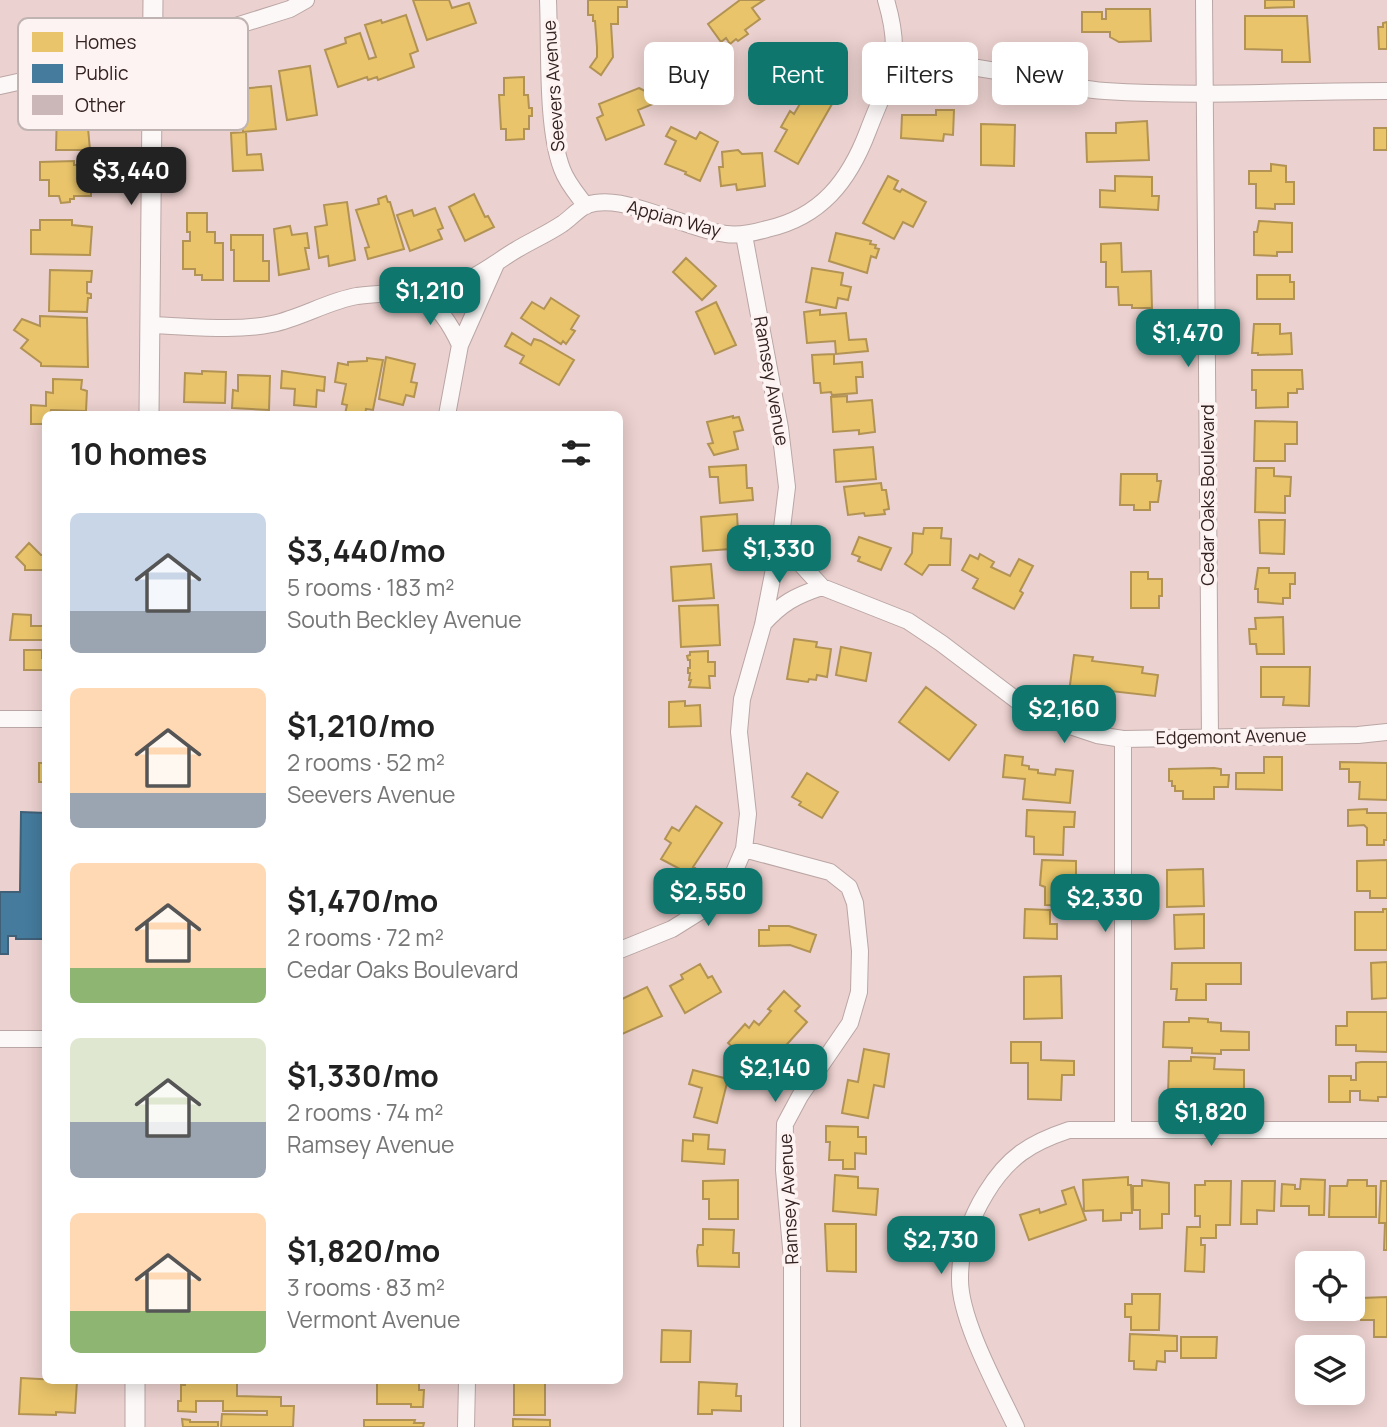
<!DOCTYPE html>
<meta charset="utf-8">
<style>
body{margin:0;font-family:Manrope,sans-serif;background:#f2f2f2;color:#222;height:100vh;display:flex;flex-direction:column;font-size:26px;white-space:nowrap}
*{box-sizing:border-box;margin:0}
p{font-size:23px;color:#767676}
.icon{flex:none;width:38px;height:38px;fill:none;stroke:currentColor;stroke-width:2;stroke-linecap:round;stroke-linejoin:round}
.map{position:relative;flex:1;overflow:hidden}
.details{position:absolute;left:42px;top:411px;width:581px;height:973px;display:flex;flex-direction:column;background:#fff;border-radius:10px;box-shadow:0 4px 18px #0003}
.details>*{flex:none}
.guide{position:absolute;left:644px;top:42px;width:637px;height:63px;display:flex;gap:14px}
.tools{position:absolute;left:1295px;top:1251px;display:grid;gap:14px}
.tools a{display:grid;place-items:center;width:70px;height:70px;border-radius:10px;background:#fff;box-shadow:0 4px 18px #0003;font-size:35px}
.price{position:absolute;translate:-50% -60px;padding:0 16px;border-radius:14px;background:#0f766e;color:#fff;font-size:23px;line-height:46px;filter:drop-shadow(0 2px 4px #0008)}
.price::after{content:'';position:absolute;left:50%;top:42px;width:21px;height:16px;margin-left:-10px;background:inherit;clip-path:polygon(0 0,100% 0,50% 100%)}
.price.on{background:#222;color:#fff}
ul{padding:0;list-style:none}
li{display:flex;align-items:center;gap:21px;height:175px;padding:0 28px}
li span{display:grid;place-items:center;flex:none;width:196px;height:140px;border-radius:10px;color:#555}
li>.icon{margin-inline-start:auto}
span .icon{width:84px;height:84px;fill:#fffc;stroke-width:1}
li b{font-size:30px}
h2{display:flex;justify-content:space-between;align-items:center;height:84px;padding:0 28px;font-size:30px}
.chip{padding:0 24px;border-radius:10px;background:#fff;box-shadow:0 4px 18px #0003;font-size:24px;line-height:63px}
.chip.on{background:#0f766e;color:#fff}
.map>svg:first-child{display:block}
.homes{fill:#e9c46a;stroke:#b29354;stroke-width:2}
.public{fill:#457b9d;stroke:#406078;stroke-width:2}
.building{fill:#cbb7b7;stroke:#a59192;stroke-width:2}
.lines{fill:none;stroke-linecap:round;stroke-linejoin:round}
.minor-casing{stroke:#baa6a4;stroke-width:18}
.tertiary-casing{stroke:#baa6a4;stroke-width:21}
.minor{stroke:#fcf8f8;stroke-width:16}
.tertiary{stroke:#fcf8f8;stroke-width:19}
.labels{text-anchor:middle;stroke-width:7;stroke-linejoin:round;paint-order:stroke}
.street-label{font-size:18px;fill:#332220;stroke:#fdf3f2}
.key{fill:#fdf3f2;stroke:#c0b4b3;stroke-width:2}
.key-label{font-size:19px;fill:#332220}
</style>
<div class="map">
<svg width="1387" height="1427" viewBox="0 0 1387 1427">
<rect width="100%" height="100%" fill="#ebd1cf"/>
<path class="homes" d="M413 0H449L452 8 469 3 476 23 427 40Z
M588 0H627V7H618V24H611L613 57 601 75 590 67 597 57V47L595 21H593V15H588Z
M740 0H764L752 8 760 19 745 30 748 34 738 41 736 39 730 44 726 38 721 42 708 24Z
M1265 0H1294V7L1265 8Z
M1106 9H1150L1151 41 1119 42 1110 37V32H1082V12H1102V19H1106Z
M406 15 418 51 410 54 414 67 378 80 377 77 368 80 367 77 338 87 325 50 346 43 345 38 360 33 369 59 376 57 365 25 381 20 382 23Z
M1245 16H1307L1310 62H1282V50L1245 49Z
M1387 22V49H1379L1378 27H1383V23Z
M310 66 317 115 287 120 279 71Z
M524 77V95H528L529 108H532V116H529V129H524V139L506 140V129H501L499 95H504V78Z
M271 86 276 129 243 132 239 89Z
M639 88 649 93 653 104 638 110 644 125 606 140 597 118 603 115 599 104Z
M808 90 832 104 798 164 775 151 787 130 781 127 790 111 794 114Z
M57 109H74V114H85L84 128H88L90 150H56Z
M936 110H954L953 135 944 134 943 141 901 138 902 115H936Z
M1147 121 1149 160 1087 162 1086 133H1116V123Z
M981 124 1015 125 1014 166 981 165Z
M671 127 696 139 700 132 718 142 700 181 685 174 686 172 665 164 676 141 666 136Z
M1374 128H1387V150H1374Z
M246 132 247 155 261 154 263 170 233 171 231 133Z
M738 150 742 154 762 153 765 186 737 190 736 184 721 186 719 167H723L722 152Z
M74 161V165H91V196H74V199H70V202L61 203 59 196H49V180H40V162Z
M1271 164 1286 166V182H1294V204H1275V209L1256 208V184H1249V171H1271Z
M888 176 898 181 894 189 900 192 902 189 926 202 913 227 903 222 894 239 863 223Z
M1115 176 1152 177V196H1159L1158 210 1100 207V190L1115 191Z
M474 194 485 217 488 216 494 227 465 241 449 207Z
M386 196 388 202H390L404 249 368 259 365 248 369 247 356 210 379 204 378 199Z
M347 202 355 260 329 266 328 256 319 258 315 227 327 225 324 205Z
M435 208 443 228 438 230 442 239 410 251 397 215 412 210 414 216Z
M187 213H207V232H215V243H223V280H202V275H195V269H183V241H190V232H187Z
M40 220H72V225L92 227 90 255 31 254V230H40Z
M1259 221 1292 223V252H1277V256L1254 255V232H1257Z
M290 226 292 235 307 233 309 248H305L309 269 279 275 274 229Z
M836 233 871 241 870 244 876 245 875 248 879 249 876 258 871 256 867 273 829 261Z
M231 235H263V261H269V281H234V250H231Z
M1121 243 1122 272 1151 271 1152 308H1132V305H1119L1118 287H1106V262H1101V244Z
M686 258 716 286 702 300 673 272Z
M812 268 843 273 841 285 851 287 848 300 838 298 836 308 806 302Z
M50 270 92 271 91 282H87V293L91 294V298H88L87 312 49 311Z
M1257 275H1290V282H1294V299H1257Z
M551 298 579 316 571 329 575 331 566 344 563 341 561 344 521 318 532 302 544 309Z
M716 302 736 345 715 354 696 312Z
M820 310V315L846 313 849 340 866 339 868 351 836 354 835 341 807 343 804 312Z
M40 316 87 318 88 367 41 366V363L21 348 28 340 14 330 22 319 40 326Z
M1254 324H1280V334L1291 333 1292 354 1258 355V353H1252Z
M512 333 531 345 534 339 541 341 574 360 559 385 520 363 524 356 505 346Z
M834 354V364L862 362 863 377H856L857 393 832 395 831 392 821 393 820 383H814L812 355Z
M386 357 415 364 411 382 417 383 414 397 406 395 403 405 379 399Z
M367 358 383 360 373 410 366 409 365 415 345 414 347 405 342 404 346 384 335 382 338 363 348 365V362L367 361Z
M1252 370H1302L1303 389H1297V393H1288V407L1256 408V390H1252Z
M202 371 226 372 225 403 184 402 185 373 202 374Z
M282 371 325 377 324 391 317 390 316 407 294 405 295 389 281 388Z
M238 375 270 376 269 410 232 408 233 390 238 391Z
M53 379 82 380 81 389 87 391 86 411 51 410 50 415H46V424H31V405L46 406V392L53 393Z
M847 396V402L872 400 875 432 859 434V430L833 432 831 397Z
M733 416V418L739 417 743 430 734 432 738 449 714 455 708 444 713 443 707 422Z
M1255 421 1297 422V444H1285V461H1254Z
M873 447 876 479 836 482 834 450Z
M746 465 747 488H752L753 500 720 503 718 477H710L709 467Z
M1256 468H1274V476L1291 477 1290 496H1285V513L1255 512Z
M1121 474H1157V481H1161L1158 502H1150V510H1134V505H1120Z
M881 483 882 490H886L889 509 884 510 885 514 865 516 864 513 848 515 844 487Z
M737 514 738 532 744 534 745 548 703 551 701 517Z
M1259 520H1285L1284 554 1260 553Z
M924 528H942L941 538 951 539 950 565H929L922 575 905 564 912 553 913 533 923 534Z
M859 537 891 548 881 570 858 561 860 557 852 554Z
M29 543 41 555H46V570H25V566L16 557Z
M980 554 994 562 991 567 1010 576 1019 559 1033 566 1020 591 1023 593 1014 609 973 588 978 579 962 570 970 555 978 559Z
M711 564 714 598 673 601 671 567Z
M1258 568H1269V573H1295V584H1290V598H1283V604L1258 602V589H1255Z
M1131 572H1148V579H1162V596H1159V608H1131Z
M718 605 720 645 681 647 679 606Z
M13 614 31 615V626H46V640H10Z
M1283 617 1284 654H1257L1256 644H1250L1249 629H1256L1255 618Z
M794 639 817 642 816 647 831 649 827 677 817 675 816 680 809 679 808 682 787 679Z
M841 647 871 653 866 681 836 675Z
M24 650H42V658H46V670H24Z
M708 651V662H715V676H709L710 688 689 687 691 680H689L690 673H688V668H690V660H688L687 656 690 655V652Z
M1074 655 1093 657 1092 661 1143 667 1142 673 1158 675 1155 696 1102 690 1101 696 1069 692Z
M1261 667H1310L1309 706 1283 705 1284 697H1261Z
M926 687 976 725 949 760 899 722Z
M685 701V706L700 705 701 726 669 727V702Z
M1005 755 1023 757 1022 765 1029 766V769L1038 770V773L1055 775 1056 769 1073 771 1070 803 1023 799 1025 779 1003 777Z
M1264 757H1282V790L1236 789V773H1264Z
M1340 762 1387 763V800L1359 799 1360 782H1349V769H1340Z
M39 763H46V782H39Z
M1214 768 1221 769V775H1229L1228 787H1214V799H1183V791H1175V786H1172V781H1169V769Z
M807 773 838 792 822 818 799 805 801 802 792 797Z
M696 806 722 823 693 867 695 868 691 875 661 859 671 843 665 839 672 827 679 831Z
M1367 809V813H1387V840H1384V845H1367V828L1364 825 1348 826V810Z
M1027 810 1075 812 1074 827H1064L1063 855 1034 854V837L1026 836Z
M1042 860 1076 861V875H1079L1077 906 1045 905V887L1040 885Z
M1387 860V898H1370V891H1357V861Z
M1203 869 1204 906 1167 907V870Z
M1025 909 1050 910V924H1057V939L1024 938Z
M1383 909H1387V950H1355V912H1383Z
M1204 914V948L1175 949 1174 915Z
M769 926H789L816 935 810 952 790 945 759 946V930H769Z
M1387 962V998L1372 999 1371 963Z
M1172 963H1241V984H1206V1000H1176L1177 989H1171Z
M700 964 708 978 712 976 721 992 685 1013 670 986 683 979 681 975Z
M1061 976 1062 1018 1024 1019V977Z
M647 987 662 1016 620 1035V1000Z
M784 991 800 1006 795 1011 807 1022 761 1073 728 1043 745 1024 749 1028 754 1021 759 1025 771 1011 768 1009Z
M1347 1012H1387V1052L1356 1051V1045H1336V1026H1347Z
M1189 1018 1208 1019V1022L1221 1023V1031L1249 1032V1050H1221V1054L1192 1053V1048L1163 1047 1164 1022H1189Z
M1011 1042H1041V1060L1074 1061V1075H1062L1061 1100 1028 1099V1063H1011Z
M864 1049 889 1054 884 1087 874 1085 868 1118 842 1113 848 1080 858 1082Z
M1191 1057 1215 1058 1214 1069 1244 1070V1095L1168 1094 1169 1061H1191Z
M1361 1062H1387V1097H1378V1101L1360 1100V1091H1350V1102H1329V1076H1351V1080H1356V1063Z
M693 1070 728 1079 717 1123 694 1117 702 1088 689 1084Z
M826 1126 858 1127V1137H866V1154L855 1153V1169H843V1160H829L830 1142H826Z
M693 1134 709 1135 708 1149 725 1150 724 1164 682 1161 683 1140 693 1141Z
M835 1175 858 1177V1188L878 1189 876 1215 833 1211Z
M1128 1177V1185H1131L1132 1213H1121V1220L1103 1221V1210L1084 1211 1083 1180Z
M1301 1179 1325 1180 1324 1215H1309V1206H1281L1282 1184 1295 1185V1189H1300Z
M738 1180V1219H709V1199H703V1181Z
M1142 1180 1169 1183V1214H1162V1228L1140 1229V1210H1133V1186H1142Z
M1348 1180H1367V1186H1376V1217H1329L1330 1186H1347Z
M1205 1181H1231L1230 1225H1216V1238H1201V1245H1205L1204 1272 1185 1271 1187 1227H1200V1216H1195V1185H1205Z
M1242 1181H1275L1274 1211 1257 1210V1224H1241Z
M1381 1181H1387V1250H1384L1385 1223H1379Z
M1074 1187 1086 1220 1029 1240 1020 1215 1039 1209 1040 1213 1066 1204 1062 1191Z
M825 1224H856V1272L827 1271Z
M703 1229 734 1230 733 1253H739V1267L698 1266 697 1251 698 1245H703Z
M1132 1294H1160L1159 1330H1131V1317H1125V1304H1132Z
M1387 1297V1337H1374V1320H1361V1298Z
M662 1330 691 1331 690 1362H661Z
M1130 1334 1177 1336V1351H1165V1362L1157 1361 1156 1370 1134 1369V1361H1129Z
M1181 1337H1217L1216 1358H1181Z
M21 1378 77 1381 75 1413 56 1412V1415L19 1414Z
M185 1381H230V1383H237V1396L281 1397V1406H294L293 1427H221L222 1414 267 1415V1411H223V1401H196V1412L178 1411V1401H181V1385H185Z
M377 1381H419V1390H424L423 1407H411V1404H377Z
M514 1381H545V1415H514Z
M699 1382 737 1384 736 1396H741V1411L712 1410V1414H698Z
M182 1419 190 1420V1422H218V1427H183Z
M513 1419 550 1420V1427H513Z
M364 1420H415L414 1423H424L423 1427H364Z"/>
<path class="public" d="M21 812 46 813V939H16V936H8V954H0V892H20Z"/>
<path class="building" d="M1304 1343H1336V1348H1307V1365H1304Z"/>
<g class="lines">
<defs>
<path id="minor" d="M548 0C550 48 546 127 562 169 567 183 577 194 586 206
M1204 0 1210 738
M891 78C902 74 914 68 926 67 986 60 1045 87 1105 91 1199 97 1293 91 1387 91
M0 86 153 52 290 9 306 0
M420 292C439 308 450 323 460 345
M150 325C189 326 233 332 272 324 301 318 328 301 357 296 396 291 435 296 471 278 487 270 501 259 516 250 531 241 547 234 562 224 570 219 578 209 587 205 613 196 645 211 670 218 688 224 707 232 726 234 740 236 753 233 767 229 821 217 849 181 868 131 889 76 904 61 886 0
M447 415 460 345 496 264
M782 528 799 562 822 587 908 621 941 643 1023 705 1043 717 1097 735 1123 739 1358 735 1387 732
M763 624C782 603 795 596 822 587
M0 719H46
M1123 739V1129
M744 849 830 872 849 887 855 903 860 951 859 992 850 1023 800 1096 785 1124 784 1170 792 1259V1427
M620 950 672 929 704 909 729 884 744 849 748 814 739 732 742 699 763 625 782 528 787 487 780 428 744 235
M0 1039H46
M466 1427 467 1381
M1016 1427C998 1389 959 1319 960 1278 960 1247 970 1219 986 1193 1008 1157 1030 1143 1069 1130H1387"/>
<path id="tertiary" d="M149 415 153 0
M135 1427V1381"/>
</defs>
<use href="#minor" class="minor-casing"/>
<use href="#tertiary" class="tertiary-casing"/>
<use href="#minor" class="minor"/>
<use href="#tertiary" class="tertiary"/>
</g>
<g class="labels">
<g class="street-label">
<text transform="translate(554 86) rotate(-94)" y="6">Seevers Avenue</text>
<text transform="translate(674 219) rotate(15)" y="6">Appian Way</text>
<text transform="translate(771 381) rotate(80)" y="6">Ramsey Avenue</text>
<text transform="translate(1208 495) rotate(-90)" y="6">Cedar Oaks Boulevard</text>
<text transform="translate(1231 737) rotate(-1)" y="6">Edgemont Avenue</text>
<text transform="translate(789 1199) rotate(-93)" y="6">Ramsey Avenue</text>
</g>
</g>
<rect x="18" y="18" width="230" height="112" rx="10" class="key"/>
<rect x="32" y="32" width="31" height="20" fill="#e9c46a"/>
<rect x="32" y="64" width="31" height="19" fill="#457b9d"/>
<rect x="32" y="95" width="31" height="20" fill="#cbb7b7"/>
<g class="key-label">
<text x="75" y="49">Homes</text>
<text x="75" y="80">Public</text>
<text x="75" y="112">Other</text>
</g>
</svg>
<div class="tools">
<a><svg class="icon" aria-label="locate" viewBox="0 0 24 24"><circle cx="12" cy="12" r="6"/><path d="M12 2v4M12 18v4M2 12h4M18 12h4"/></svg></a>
<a><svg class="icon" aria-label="layers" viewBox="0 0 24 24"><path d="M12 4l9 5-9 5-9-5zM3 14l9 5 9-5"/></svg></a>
</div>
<b class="price on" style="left:131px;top:207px">$3,440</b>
<b class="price" style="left:430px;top:327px">$1,210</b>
<b class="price" style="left:1188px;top:369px">$1,470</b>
<b class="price" style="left:779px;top:585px">$1,330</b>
<b class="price" style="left:1064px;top:745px">$2,160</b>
<b class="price" style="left:708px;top:928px">$2,550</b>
<b class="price" style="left:1105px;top:934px">$2,330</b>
<b class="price" style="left:775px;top:1104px">$2,140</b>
<b class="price" style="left:1211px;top:1148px">$1,820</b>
<b class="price" style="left:941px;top:1276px">$2,730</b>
<div class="guide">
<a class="chip">Buy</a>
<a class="chip on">Rent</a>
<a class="chip">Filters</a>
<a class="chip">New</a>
</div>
<section class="details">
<h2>10 homes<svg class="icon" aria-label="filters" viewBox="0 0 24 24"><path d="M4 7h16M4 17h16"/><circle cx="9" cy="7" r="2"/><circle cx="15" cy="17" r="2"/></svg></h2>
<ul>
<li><span style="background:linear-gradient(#c9d6e8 70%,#9aa5b1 0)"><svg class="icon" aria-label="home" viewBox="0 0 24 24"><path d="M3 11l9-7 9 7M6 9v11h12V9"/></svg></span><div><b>$3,440/mo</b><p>5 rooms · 183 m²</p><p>South Beckley Avenue</p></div></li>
<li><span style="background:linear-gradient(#ffd9b3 75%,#9aa5b1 0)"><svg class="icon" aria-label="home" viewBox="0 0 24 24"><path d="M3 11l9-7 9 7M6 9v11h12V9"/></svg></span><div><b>$1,210/mo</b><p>2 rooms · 52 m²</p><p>Seevers Avenue</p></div></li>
<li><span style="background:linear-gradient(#ffd9b3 75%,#8fb573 0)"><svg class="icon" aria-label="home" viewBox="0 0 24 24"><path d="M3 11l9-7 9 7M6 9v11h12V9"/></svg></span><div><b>$1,470/mo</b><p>2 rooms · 72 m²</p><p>Cedar Oaks Boulevard</p></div></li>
<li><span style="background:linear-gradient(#dfe7d0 60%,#9aa5b1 0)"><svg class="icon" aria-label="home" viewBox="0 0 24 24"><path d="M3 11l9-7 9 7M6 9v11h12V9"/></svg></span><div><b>$1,330/mo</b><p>2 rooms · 74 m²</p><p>Ramsey Avenue</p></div></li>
<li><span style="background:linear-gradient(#ffd9b3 70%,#8fb573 0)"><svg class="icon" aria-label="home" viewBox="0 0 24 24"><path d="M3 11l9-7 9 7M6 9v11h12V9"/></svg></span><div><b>$1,820/mo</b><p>3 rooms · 83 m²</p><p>Vermont Avenue</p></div></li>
</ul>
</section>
</div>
